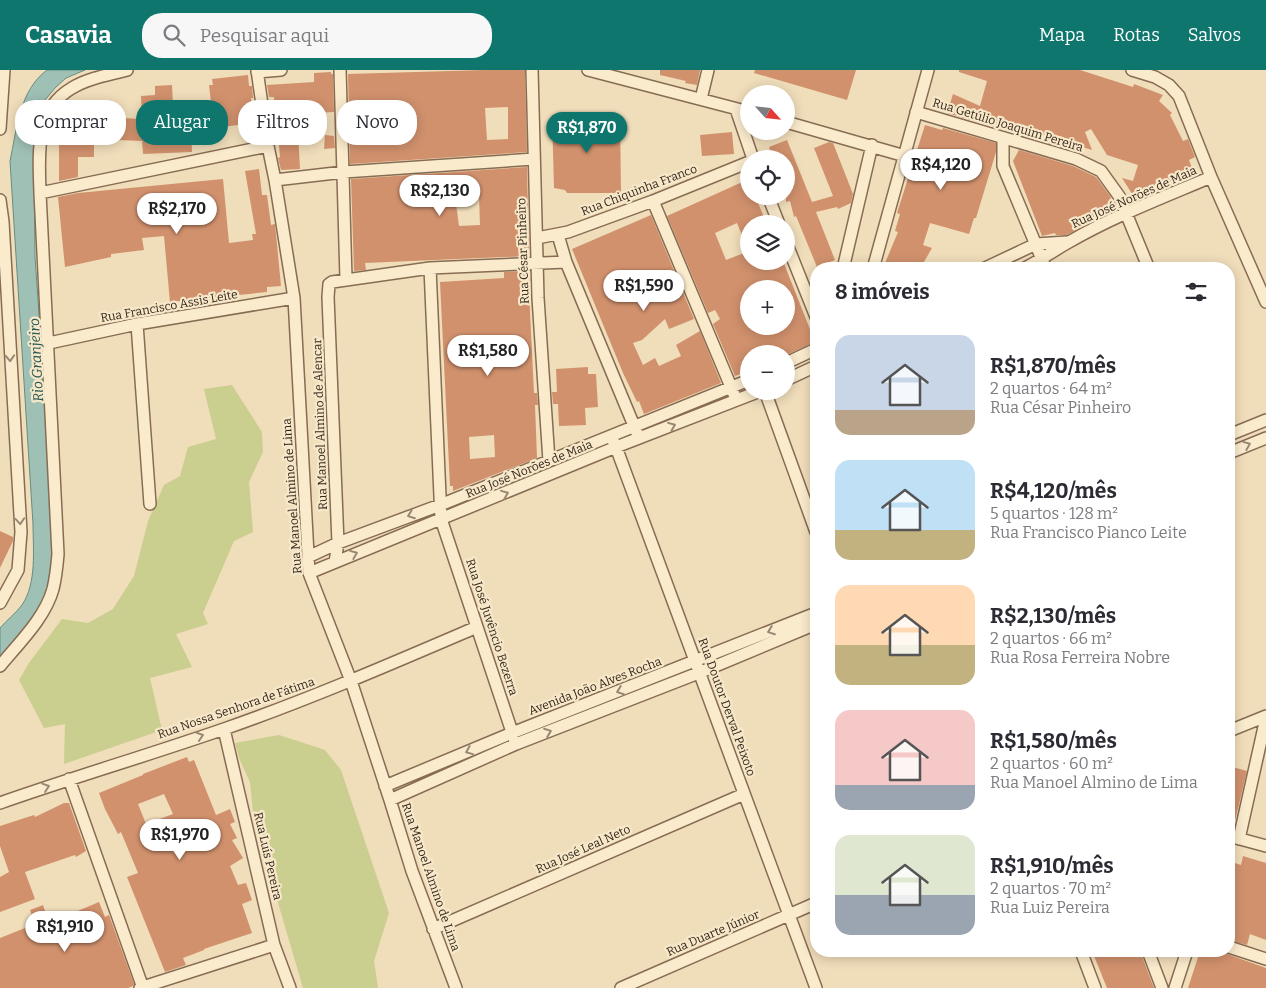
<!DOCTYPE html>
<html lang="pt">
<meta charset="utf-8">
<style>
body{margin:0;font-family:Bitter,serif;background:#f7f7f7;color:#2b2b33;height:100vh;display:flex;flex-direction:column;font-size:19px;white-space:nowrap}
*{box-sizing:border-box;margin:0}
p{font-size:16px;color:#7c7c81}
.icon{flex:none;width:28px;height:28px;fill:none;stroke:currentColor;stroke-width:2;stroke-linecap:round;stroke-linejoin:round}
.map{position:relative;flex:1;overflow:hidden}
.side{position:absolute;left:810px;top:192px;width:425px;height:695px;display:flex;flex-direction:column;background:#fff;border-radius:20px;box-shadow:0 2px 12px #0003}
.side>*{flex:none}
.top-card{position:absolute;left:15px;top:30px;width:475px;height:45px;display:flex;gap:10px}
.needle{width:32px;rotate:117deg}
.tools{position:absolute;left:740px;top:15px;display:grid;gap:10px}
.tools a{display:grid;place-items:center;width:55px;height:55px;border-radius:50%;background:#fff;box-shadow:0 2px 12px #0003;font-size:25px}
.price{position:absolute;translate:-50% -42px;padding:0 11px;border-radius:18px;background:#fff;color:#222;font-size:16px;line-height:32px;filter:drop-shadow(0 1px 2px #0008)}
.price::after{content:'';position:absolute;left:50%;top:30px;width:15px;height:11px;margin-left:-8px;background:inherit;clip-path:polygon(0 0,100% 0,50% 100%)}
.price.active{background:#0f766e;color:#fff}
ul{padding:0;list-style:none}
li{display:flex;align-items:center;gap:15px;height:125px;padding:0 25px}
li span{display:grid;place-items:center;flex:none;width:140px;height:100px;border-radius:15px;color:#555}
li>.icon{margin-inline-start:auto}
span .icon{width:60px;height:60px;fill:#fffc;stroke-width:1}
li b{font-size:21px}
h2{display:flex;justify-content:space-between;align-items:center;height:60px;padding:0 25px;font-size:21px}
.pill{padding:0 18px;border-radius:20px;background:#fff;box-shadow:0 2px 12px #0003;font-size:18px;line-height:45px}
.pill.active{background:#0f766e;color:#fff}
header{display:flex;align-items:center;gap:30px;box-sizing:border-box;height:70px;padding:0 25px;background:#0f766e;color:#fff}
header strong{font-size:24px}
nav{display:flex;gap:28px;margin-inline-start:auto;font-size:18px}
.search{width:350px;height:45px;background:#f7f7f7;display:flex;align-items:center;gap:12px;box-sizing:border-box;padding:0 18px;border-radius:20px;color:#7c7c81;font-size:19px}
.map>svg:first-child{display:block}
.green{fill:#cace8e}
.water{fill:#9fc0b5;stroke:#668d82}
.building{fill:#d1916d;fill-rule:evenodd}
.lines{fill:none;stroke-linecap:round;stroke-linejoin:round}
.minor-casing{stroke:#876c54;stroke-width:14}
.minor{stroke:#fbebcd;stroke-width:11}
.oneway{stroke:#988874}
.labels{text-anchor:middle;stroke-width:4.5;stroke-linejoin:round;paint-order:stroke}
.street-label{font-size:12px;fill:#35261a;stroke:#f7e8ca}
.water-label{font-size:14px;font-style:italic;fill:#285651;stroke:#f7e8ca}
</style>
<header>
<strong>Casavia</strong>
<div class="search"><svg class="icon" aria-label="search" viewBox="0 0 24 24"><circle cx="10" cy="10" r="6"/><path d="M15 15l6 6"/></svg>Pesquisar aqui</div>
<nav><a>Mapa</a><a>Rotas</a><a>Salvos</a></nav>
</header>
<div class="map">
<svg width="1266" height="918" viewBox="0 0 1266 918">
<rect width="100%" height="100%" fill="#f0ddba"/>
<path class="green" d="M232 315 262 362 263 382 249 412 253 462 234 471 203 543 208 554 176 564 192 597 150 608 162 660 64 694 65 654 44 658 19 610 29 593 62 549 88 553 113 539 134 506 148 451 164 415 180 406 188 377 216 369 204 319Z
M279 665 325 680 341 700 389 843 374 891 378 918H303L254 751 250 712 239 688 235 673Z"/>
<path class="water" d="M47 0H85L66 8 55 18 45 30 38 55 34 81 35 187 51 414 52 487 47 521 35 547 0 588V558C7 550 16 543 22 535 37 513 33 479 33 454L10 91C17 59 19 21 47 0Z"/>
<path class="building" d="M484 0H525L527 82 350 94 348 4ZM508 37V69L487 70 485 38Z
M660 0H700L697 15 685 13 686 11 660 5Z
M755 0H856L847 30 754 3Z
M959 0H1080L1133 17 1134 14 1163 25 1159 31 1172 43 1170 45 1183 71 1188 69 1195 87 1189 90 1195 106 1136 130 1122 108 1133 111 1138 95 1107 85 1091 59 1085 62 1092 80 1003 52 1002 59 947 43 953 24 980 36 987 11 959 2Z
M331 2V4H333L334 42 297 44 300 99 281 100 278 88 280 87 277 52H275L274 27H269L267 15 314 12V3Z
M248 5 249 16H252L253 28H251L254 53 214 58 209 15H213L212 9Z
M172 15 174 56 191 55 192 82 143 84 142 71 117 70 118 63 94 64V87H78V107L59 111V53H72L78 46V42H101V47L142 49 141 26 155 25V16Z
M552 45 620 46 621 123H567L565 120 554 118Z
M925 55 942 60 943 58 996 73V82L976 148H974L969 164 930 153 923 175 932 178 921 197 914 198 904 193 899 199 885 193 898 162 895 161 900 144 897 143Z
M732 62 734 84 702 86 700 65Z
M325 65 334 66 335 78 324 79Z
M787 70 812 132 833 126 814 78 829 72 833 73 853 124 851 133 838 139 837 137 816 142 835 190 817 197 796 146 794 147 790 131 786 132V89H773L769 77Z
M1019 80 1073 96 1096 107 1110 126 1115 140 1067 165H1056L1055 163 1042 166 1013 91Z
M527 97 529 186 365 193 366 200 354 201 351 109ZM479 125 480 155 459 156 455 126Z
M259 99 262 125H267L271 155 275 154 281 216 267 217V222L170 232 164 166 142 168 144 180 111 184V187L65 197 58 127 78 123 223 109 229 173 253 170 252 164H256L245 101Z
M749 109V126H755L767 154H749L748 180 737 153 715 163 726 190 749 181V191H783L815 272 786 285 749 284V301L735 306 713 254 720 249 715 240 708 243 667 146ZM749 219H786V256H749Z
M651 145 694 249 669 259 665 249 642 270 633 273 643 295 655 288 659 296 681 286 676 275 700 261 721 313 644 344 639 331 637 332 623 303 572 179Z
M528 201 534 323H537L538 335H535L537 388 453 421V416H450L440 212 504 208V202ZM494 365 495 387 470 389 469 367Z
M588 297V304H596L598 337 585 338 586 355 559 356 558 334H553L552 322H557L556 299Z
M0 461 13 467V471L0 498Z
M187 687 189 692 194 690 216 745 230 739 235 752 230 754 237 768 232 770 243 788 230 796 238 815 246 813 252 830 242 834 252 863 204 879V880L183 888 186 895 165 902 127 807 138 803 121 762 118 764 105 739 99 723 143 705V704ZM164 724 173 744 146 754 138 734Z
M1229 696 1247 701 1233 759H1229Z
M64 733H69L86 781 76 787 75 785 25 802 35 829 0 842V807L9 802 0 776V756L34 745 35 747Z
M1243 786 1266 793V870L1250 864 1247 875 1229 870V791L1241 795Z
M99 832 105 847 109 845 134 914 133 916 128 918H0V868L35 854 30 840 43 835 49 853Z
M1092 881H1140L1154 918H1107Z
M1200 881H1223L1227 884 1266 898V918H1188Z"/>
<g class="lines">
<defs>
<path id="minor" d="M257 0 268 76 275 110 294 228 309 503 351 611 390 730 412 801 456 918
M340 0 346 209
M532 0 538 228 549 391
M588 0 749 42
M1132 0 1155 7 1169 15 1179 26 1211 107 1266 232
M257 2 281 0
M701 29 708 0
M736 39 753 89
M916 42 1076 89 1101 101 1119 126 1149 199
M786 52 905 86
M0 59 4 0
M1003 68V96L1046 199
M275 110 344 102 534 89
M40 123 268 76
M768 126 779 154
M0 130 3 152 21 462 18 500 0 533
M653 131 734 324
M558 165 566 192 637 363
M537 168 568 162 653 131 749 92
M786 172 816 247
M430 198 441 449 516 674
M843 199 872 75
M873 199 928 0
M983 199 1036 174 1067 172
M1023 199C1039 191 1053 181 1069 172 1114 146 1164 127 1211 107
M137 254 150 434
M49 273 137 254 294 228
M786 293 816 279
M786 310 816 296
M765 321 816 462
M1229 365 1266 350
M611 366 616 377 816 918
M1229 383 1266 368
M308 487 338 473 440 435 749 310
M335 492 338 473 328 227 329 214 332 212 430 198 566 192
M309 503 616 377 760 321
M0 596C19 573 45 548 53 519 56 507 57 496 58 484L40 123C39 86 34 40 72 18 88 8 109 5 127 0
M224 659 274 875 290 918
M1229 661 1266 646
M69 709 143 918
M385 716 512 663 816 543
M390 730 516 674 701 602 816 554
M0 733C74 707 149 685 224 659 310 629 393 593 477 557
M1229 766 1266 776
M1239 769 1266 648
M433 859 744 724
M1229 877 1266 889
M1081 881 1095 918
M1148 881 1162 918
M140 918 274 875
M621 918 816 833
M1175 918 1187 881"/>
</defs>
<use href="#minor" class="minor-casing"/>
<use href="#minor" class="minor"/>
</g>
<defs><path id="oneway-chevron" d="M-2-3.5L2.5 0L-2 3.5" fill="none" stroke-width="1.6" stroke-linecap="round" stroke-linejoin="round" transform="scale(1.25)"/></defs>
<g class="oneway">
<use href="#oneway-chevron" transform="translate(10 288) rotate(87)"/>
<use href="#oneway-chevron" transform="translate(672 356) rotate(-22)"/>
<use href="#oneway-chevron" transform="translate(1247 375) rotate(-22)"/>
<use href="#oneway-chevron" transform="translate(505 424) rotate(-22)"/>
<use href="#oneway-chevron" transform="translate(411 445) rotate(159)"/>
<use href="#oneway-chevron" transform="translate(20 451) rotate(86)"/>
<use href="#oneway-chevron" transform="translate(354 484) rotate(-22)"/>
<use href="#oneway-chevron" transform="translate(771 561) rotate(159)"/>
<use href="#oneway-chevron" transform="translate(620 621) rotate(159)"/>
<use href="#oneway-chevron" transform="translate(548 662) rotate(-21)"/>
<use href="#oneway-chevron" transform="translate(200 666) rotate(-18)"/>
<use href="#oneway-chevron" transform="translate(469 681) rotate(158)"/>
<use href="#oneway-chevron" transform="translate(46 717) rotate(-19)"/>
</g>
<g class="labels">
<g class="street-label">
<text transform="translate(1008 55) rotate(17)" y="4">Rua Getúlio Joaquim Pereira</text>
<text transform="translate(639 120) rotate(-21)" y="4">Rua Chiquinha Franco</text>
<text transform="translate(1134 127) rotate(-24)" y="4">Rua José Norões de Maia</text>
<text transform="translate(523 181) rotate(-92)" y="4">Rua César Pinheiro</text>
<text transform="translate(169 236) rotate(-10)" y="4">Rua Francisco Assis Leite</text>
<text transform="translate(320 354) rotate(-92)" y="4">Rua Manoel Almino de Alencar</text>
<text transform="translate(529 399) rotate(-22)" y="4">Rua José Norões de Maia</text>
<text transform="translate(292 426) rotate(-94)" y="4">Rua Manoel Almino de Lima</text>
<text transform="translate(492 557) rotate(72)" y="4">Rua José Juvêncio Bezerra</text>
<text transform="translate(595 616) rotate(-21)" y="4">Avenida João Alves Rocha</text>
<text transform="translate(727 637) rotate(70)" y="4">Rua Doutor Derval Peixoto</text>
<text transform="translate(236 638) rotate(-19)" y="4">Rua Nossa Senhora de Fátima</text>
<text transform="translate(583 779) rotate(-24)" y="4">Rua José Leal Neto</text>
<text transform="translate(268 786) rotate(77)" y="4">Rua Luís Pereira</text>
<text transform="translate(431 807) rotate(71)" y="4">Rua Manoel Almino de Lima</text>
<text transform="translate(713 863) rotate(-23)" y="4">Rua Duarte Júnior</text>
</g>
<g class="water-label">
<text transform="translate(36 290) rotate(-93)" y="5">Rio Granjeiro</text>
</g>
</g>
</svg>
<div class="tools">
<a><svg class="needle" viewBox="-14 -14 28 28"><path d="M0-13l5 13h-10z" fill="#e53935"/><path d="M0 13l5-13h-10z" fill="#7c7c81"/></svg></a>
<a><svg class="icon" aria-label="locate" viewBox="0 0 24 24"><circle cx="12" cy="12" r="6"/><path d="M12 2v4M12 18v4M2 12h4M18 12h4"/></svg></a>
<a><svg class="icon" aria-label="layers" viewBox="0 0 24 24"><path d="M12 4l9 5-9 5-9-5zM3 14l9 5 9-5"/></svg></a>
<a>+</a>
<a>−</a>
</div>
<b class="price active" style="left:587px;top:84px">R$1,870</b>
<b class="price" style="left:941px;top:121px">R$4,120</b>
<b class="price" style="left:440px;top:147px">R$2,130</b>
<b class="price" style="left:177px;top:165px">R$2,170</b>
<b class="price" style="left:644px;top:242px">R$1,590</b>
<b class="price" style="left:488px;top:307px">R$1,580</b>
<b class="price" style="left:180px;top:791px">R$1,970</b>
<b class="price" style="left:65px;top:883px">R$1,910</b>
<div class="top-card">
<a class="pill">Comprar</a>
<a class="pill active">Alugar</a>
<a class="pill">Filtros</a>
<a class="pill">Novo</a>
</div>
<section class="side">
<h2>8 imóveis<svg class="icon" aria-label="filters" viewBox="0 0 24 24"><path d="M4 7h16M4 17h16"/><circle cx="9" cy="7" r="2"/><circle cx="15" cy="17" r="2"/></svg></h2>
<ul>
<li><span style="background:linear-gradient(#c9d6e8 75%,#b9a48a 0)"><svg class="icon" aria-label="home" viewBox="0 0 24 24"><path d="M3 11l9-7 9 7M6 9v11h12V9"/></svg></span><div><b>R$1,870/mês</b><p>2 quartos · 64 m²</p><p>Rua César Pinheiro</p></div></li>
<li><span style="background:linear-gradient(#bfe0f5 70%,#c2b280 0)"><svg class="icon" aria-label="home" viewBox="0 0 24 24"><path d="M3 11l9-7 9 7M6 9v11h12V9"/></svg></span><div><b>R$4,120/mês</b><p>5 quartos · 128 m²</p><p>Rua Francisco Pianco Leite</p></div></li>
<li><span style="background:linear-gradient(#ffd9b3 60%,#c2b280 0)"><svg class="icon" aria-label="home" viewBox="0 0 24 24"><path d="M3 11l9-7 9 7M6 9v11h12V9"/></svg></span><div><b>R$2,130/mês</b><p>2 quartos · 66 m²</p><p>Rua Rosa Ferreira Nobre</p></div></li>
<li><span style="background:linear-gradient(#f6c9c9 75%,#9aa5b1 0)"><svg class="icon" aria-label="home" viewBox="0 0 24 24"><path d="M3 11l9-7 9 7M6 9v11h12V9"/></svg></span><div><b>R$1,580/mês</b><p>2 quartos · 60 m²</p><p>Rua Manoel Almino de Lima</p></div></li>
<li><span style="background:linear-gradient(#dfe7d0 60%,#9aa5b1 0)"><svg class="icon" aria-label="home" viewBox="0 0 24 24"><path d="M3 11l9-7 9 7M6 9v11h12V9"/></svg></span><div><b>R$1,910/mês</b><p>2 quartos · 70 m²</p><p>Rua Luiz Pereira</p></div></li>
</ul>
</section>
</div>
